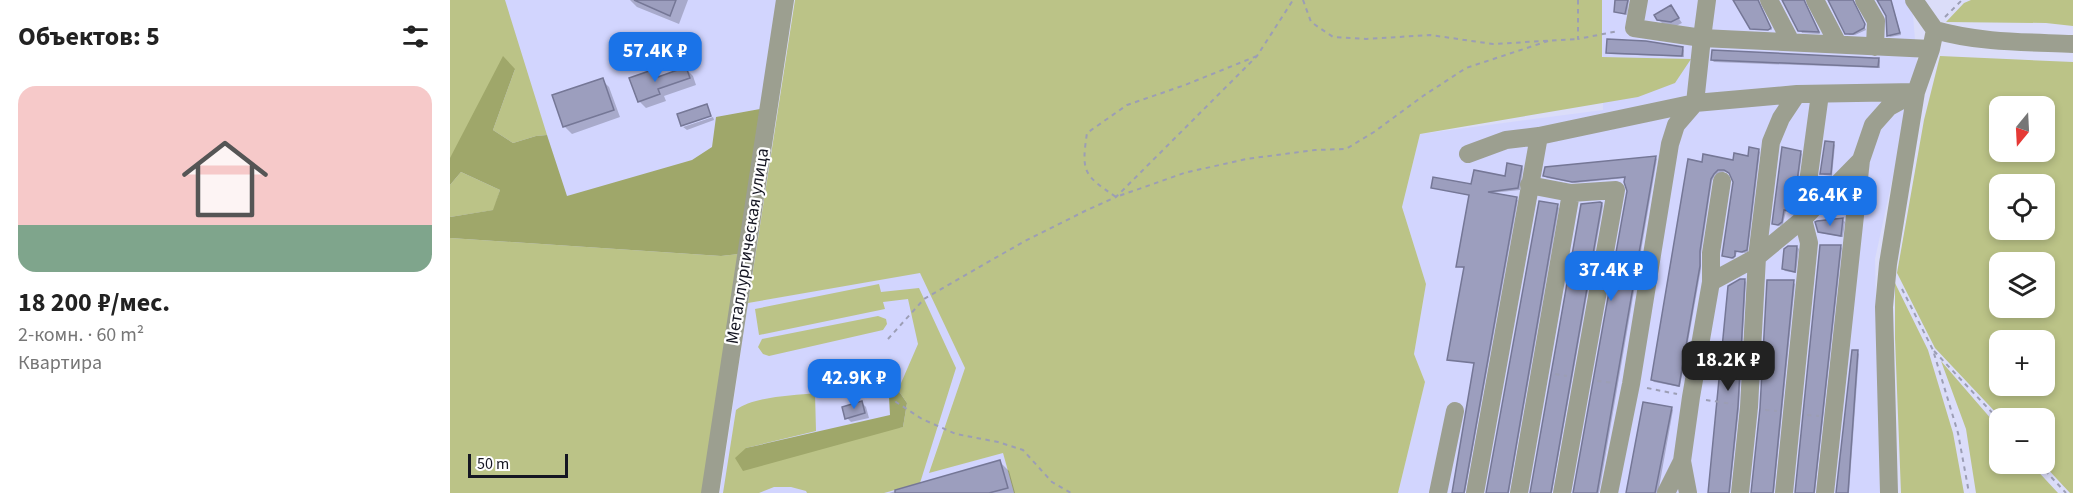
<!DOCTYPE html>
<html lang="ru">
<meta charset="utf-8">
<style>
body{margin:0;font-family:"Source Sans 3",sans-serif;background:#f6f6f6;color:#222;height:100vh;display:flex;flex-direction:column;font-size:22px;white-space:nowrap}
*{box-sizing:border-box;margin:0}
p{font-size:20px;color:#767676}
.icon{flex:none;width:33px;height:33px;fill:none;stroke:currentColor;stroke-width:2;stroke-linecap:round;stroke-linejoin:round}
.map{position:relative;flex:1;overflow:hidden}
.panel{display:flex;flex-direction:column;background:#fff;width:450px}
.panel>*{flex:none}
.needle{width:39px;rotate:198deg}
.buttons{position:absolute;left:1539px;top:96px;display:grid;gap:12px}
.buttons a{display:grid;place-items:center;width:66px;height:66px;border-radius:12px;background:#fff;box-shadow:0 3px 9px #0003;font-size:30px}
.scale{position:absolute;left:18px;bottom:15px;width:100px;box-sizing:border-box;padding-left:6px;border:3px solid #151622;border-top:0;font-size:16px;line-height:21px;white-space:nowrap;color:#151622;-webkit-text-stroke:4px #fff;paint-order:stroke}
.price{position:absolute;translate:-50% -51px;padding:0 14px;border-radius:12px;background:#1a73e8;color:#fff;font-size:20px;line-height:39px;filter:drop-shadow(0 2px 3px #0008)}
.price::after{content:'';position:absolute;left:50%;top:36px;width:18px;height:14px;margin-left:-9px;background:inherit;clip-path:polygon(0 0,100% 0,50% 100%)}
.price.active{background:#222;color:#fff}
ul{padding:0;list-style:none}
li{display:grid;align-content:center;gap:12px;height:318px;padding:0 18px}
li span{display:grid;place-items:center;height:186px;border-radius:18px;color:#555}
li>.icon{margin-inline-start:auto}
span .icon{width:108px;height:108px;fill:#fffc;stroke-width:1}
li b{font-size:26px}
h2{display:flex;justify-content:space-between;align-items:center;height:72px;padding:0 18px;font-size:26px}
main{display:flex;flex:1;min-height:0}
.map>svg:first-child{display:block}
.built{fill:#d2d5fe}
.green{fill:#bbc387;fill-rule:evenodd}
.forest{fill:#9fa76a}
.shadow{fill:#0003}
.building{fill:#9c9ebe;stroke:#757796;stroke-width:1.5}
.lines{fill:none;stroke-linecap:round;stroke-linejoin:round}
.path{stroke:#9c9eb5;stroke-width:2;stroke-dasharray:4.5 4.5;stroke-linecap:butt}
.minor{stroke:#9c9f90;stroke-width:18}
.labels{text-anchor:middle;stroke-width:4.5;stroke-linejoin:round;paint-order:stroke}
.street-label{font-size:18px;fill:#151622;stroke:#fff}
</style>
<main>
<section class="panel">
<h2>Объектов: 5<svg class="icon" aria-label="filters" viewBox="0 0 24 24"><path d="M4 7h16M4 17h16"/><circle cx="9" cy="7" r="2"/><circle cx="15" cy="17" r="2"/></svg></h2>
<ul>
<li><span style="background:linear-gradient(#f6c9c9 75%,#7fa58c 0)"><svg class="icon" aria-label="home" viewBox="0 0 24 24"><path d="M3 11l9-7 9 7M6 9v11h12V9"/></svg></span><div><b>18 200 ₽/мес.</b><p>2-комн. · 60 m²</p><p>Квартира</p></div></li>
</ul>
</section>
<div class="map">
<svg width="1623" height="493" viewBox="0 0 1623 493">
<rect width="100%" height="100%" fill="#dbddf9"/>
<path class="built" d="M52 0H328L312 113 266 148 245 162 114 198Z
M1152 0H1455L1463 15 1467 65 1425 259 1430 493H948L975 382 964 354 976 284 952 207 970 134 1153 110Z
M470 272 515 368 479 472 553 453 564 493H270L298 303Z"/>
<path class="green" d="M0 0H55L97 135 86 136 63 143 43 130 65 69 0 159Z
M345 0H1152V57L1241 59 1225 83 1188 97 970 134 952 207 976 284 964 354 975 382 948 493H564L553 453 479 473 515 368 470 273 298 303Z
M1521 0H1623V26L1596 23 1496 22 1514 3Z
M1490 56 1623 62V493H1620L1593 464H1594V418H1551L1485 348 1447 273 1474 120ZM1550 106H1594V152H1550ZM1550 184H1594V230H1550ZM1550 262H1594V308H1550ZM1550 340H1594V386H1550Z
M11 172 50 190 44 210 0 217V185Z
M0 238 271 256 289 254 253 493H0Z
M1445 283 1478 350 1503 433 1514 493H1451L1445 338Z
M429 284 431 292 469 288 506 368 470 483 434 493H357L356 491 341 487H324L309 493H273L286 410C304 396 342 396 365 393L366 431 296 448 453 427 457 403 448 390 468 344 458 299 433 302 435 309 309 335 305 309Z
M428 316 436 319 437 324 433 330 319 356 313 354 308 347 312 339Z
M1491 361 1549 428 1550 464H1581L1608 493H1526L1516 429Z"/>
<path class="forest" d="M53 56 65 69 43 130 63 143 86 136 97 135 117 196 242 160 262 147 266 117 310 109 289 254 271 256 0 238V217L43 210 50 190 11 172 0 185V158Z
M448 390 457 403 453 427 293 471 285 458 296 448 440 415 439 397Z"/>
<path class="shadow" d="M180 0H238L229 24 187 7Z
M1166 0H1179L1177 15 1166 12Z
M1285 0H1310L1309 3 1322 30H1303Z
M1333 0H1356L1355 3 1370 34 1352 33Z
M1379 0H1404L1405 8 1416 30 1405 35H1399Z
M1428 0H1441L1451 35 1440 37 1438 35 1437 15Z
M1221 7 1232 23 1226 26 1213 24 1208 19Z
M1232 48 1234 50V57L1160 54 1158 52Z
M1429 59 1430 61V68L1264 62 1262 60Z
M236 69 243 76 246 85 214 96 216 101 196 108 189 101 202 72 208 78Z
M152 80 159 87 170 117 122 134 115 127 104 96Z
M263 117 264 120 237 130 233 127Z
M1383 143 1385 145 1382 176 1374 175 1372 173Z
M1308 150 1310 152 1298 252 1295 253 1287 252 1284 259 1274 255 1284 177 1276 171 1265 175 1262 181 1251 254V269L1230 387 1204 382 1202 380 1254 164 1284 162 1299 157Z
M1350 152 1352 154 1344 213 1336 211 1333 224 1330 226 1326 225 1324 223Z
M1206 158 1207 159 1149 493H1125L1179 191 1176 178 1125 183 1097 178 1095 176 1096 168Z
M1072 167 1073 169 1070 190 1041 193 1068 200 1015 493H1004L1025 364 999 359 1016 269 1008 266 1021 196 983 187 1023 186 1057 178Z
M1152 204 1153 206 1102 493H1082Z
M1107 206 1109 208 1059 493H1038Z
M1393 220 1395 222 1393 237 1371 233 1369 231 1368 222Z
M1390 246 1392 248 1365 493H1347Z
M1347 247 1349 249 1346 273 1335 271 1333 269Z
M1294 280 1296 282 1289 409 1280 493H1260Z
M1343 282 1345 284 1324 493H1303Z
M1407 352 1409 354 1399 493H1388Z
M412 403 416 407 419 418 401 422 397 418Z
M1221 408 1223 410 1208 493H1178Z
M550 462 559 471 565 493H439Z"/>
<path class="building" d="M184 0H226L220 16Z
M1165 0H1178L1175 14 1164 12Z
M1283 0H1308L1321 28 1318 30 1300 29Z
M1332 0H1354L1369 32 1348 31Z
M1378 0H1403L1415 24 1414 28 1403 34H1395Z
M1427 0H1441L1450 33 1437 36 1436 16Z
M1221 5 1229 18 1221 22 1207 20 1204 15Z
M1157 39 1196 41 1233 47 1232 56 1156 53Z
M1262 50 1424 58H1429L1428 67 1261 60Z
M236 67 240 78 208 89 210 94 188 102 179 78 202 70 205 78Z
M153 78 164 110 113 127 102 95Z
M257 104 261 116 231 126 227 114Z
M1375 141 1384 142 1381 174H1370Z
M1299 147 1309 149 1297 250 1292 252 1285 251V256L1282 258 1272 256 1283 182 1279 173 1274 170H1268L1264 174 1261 179 1250 251V266L1229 386 1201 380 1238 159 1252 162 1253 154 1283 160 1284 153 1298 156Z
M1332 147 1351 151 1343 212 1334 210 1332 222 1328 225 1322 224Z
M1206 156 1147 493H1123L1177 191 1174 182 1175 177 1122 182 1093 176 1095 167Z
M1057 163 1072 166 1068 188 1038 192 1067 197 1014 493H1002L1024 363 997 360 1014 267H1006L1019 195 981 188 983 177 1021 184 1024 170 1055 176Z
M1089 201 1108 204 1058 493H1036Z
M1150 202 1152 203 1101 493H1080L1131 204Z
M1393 218 1391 236 1368 232 1365 222 1367 221Z
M1370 245H1391L1364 493H1345Z
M1338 246H1347L1345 272 1332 269 1334 249Z
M1290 279H1295L1288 406 1279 493H1258L1278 286Z
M1317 280H1344L1323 493H1301L1310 408Z
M1402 350H1408L1398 493H1386Z
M412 401 415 413 395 419 392 407Z
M1193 402 1222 407 1205 493H1176Z
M550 460 558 488 539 493H445V490Z"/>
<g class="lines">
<path class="path" d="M853 0 861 22 883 37 916 39 980 35 1043 44 1128 39
M1128 0V39L1168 31
M1495 17 1512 0
M807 56 735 85 677 105 637 133C631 173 634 175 666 197L734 173 796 159 865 150 896 149 924 132 973 96 1016 68 1098 41
M1452 289 1483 350 1508 433 1519 493
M438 339 474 299 573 242 635 211 666 197 807 56 843 0
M1484 351 1550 421
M1105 374 1117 376
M436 376 446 402 472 419 506 434 548 442 573 450 602 482 621 493
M1147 381 1165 383
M1197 388 1227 394
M1256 400 1283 404
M1315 410 1327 411
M1357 415 1369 416
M1589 464 1616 493"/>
<path class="minor" d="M1257 0 1252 38 1481 49
M1319 0 1341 42
M1365 0 1388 44
M1414 0 1426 21 1425 47
M1464 0 1485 30
M1485 30C1530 43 1577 42 1623 44
M1018 154 1056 140 1089 136 1245 103 1347 94 1466 92
M1261 282 1307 257 1321 142 1331 118 1347 94
M1232 461 1238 493
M260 493 335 0
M988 493 1005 411
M1025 493 1089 136
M1069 493 1121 193 1079 185
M1112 493 1166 190 1121 193
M1159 493 1181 384 1220 144 1226 125 1245 103 1252 38 1184 28 1189 0
M1216 493 1232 461 1241 397 1261 282V253L1272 181
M1290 493 1299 407 1307 257 1353 219 1370 94
M1334 493 1359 243 1353 219 1411 160 1423 125 1439 107 1461 95
M1375 493 1411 160
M1439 493 1434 307 1438 264 1466 92 1481 49 1485 30"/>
</g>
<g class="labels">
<g class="street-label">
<text transform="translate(297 246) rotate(-81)" y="6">Металлургическая улица</text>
</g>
</g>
</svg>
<div class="buttons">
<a><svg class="needle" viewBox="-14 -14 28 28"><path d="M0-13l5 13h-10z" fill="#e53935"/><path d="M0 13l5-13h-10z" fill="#767676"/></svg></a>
<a><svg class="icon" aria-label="locate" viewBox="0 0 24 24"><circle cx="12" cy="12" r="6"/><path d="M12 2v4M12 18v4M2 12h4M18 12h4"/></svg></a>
<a><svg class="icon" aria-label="layers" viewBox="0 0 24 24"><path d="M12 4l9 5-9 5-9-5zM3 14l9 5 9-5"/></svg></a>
<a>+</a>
<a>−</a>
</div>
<div class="scale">50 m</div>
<b class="price" style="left:205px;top:83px">57.4K ₽</b>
<b class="price" style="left:1380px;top:227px">26.4K ₽</b>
<b class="price" style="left:1161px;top:302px">37.4K ₽</b>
<b class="price active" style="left:1278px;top:392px">18.2K ₽</b>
<b class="price" style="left:404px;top:410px">42.9K ₽</b>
</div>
</main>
